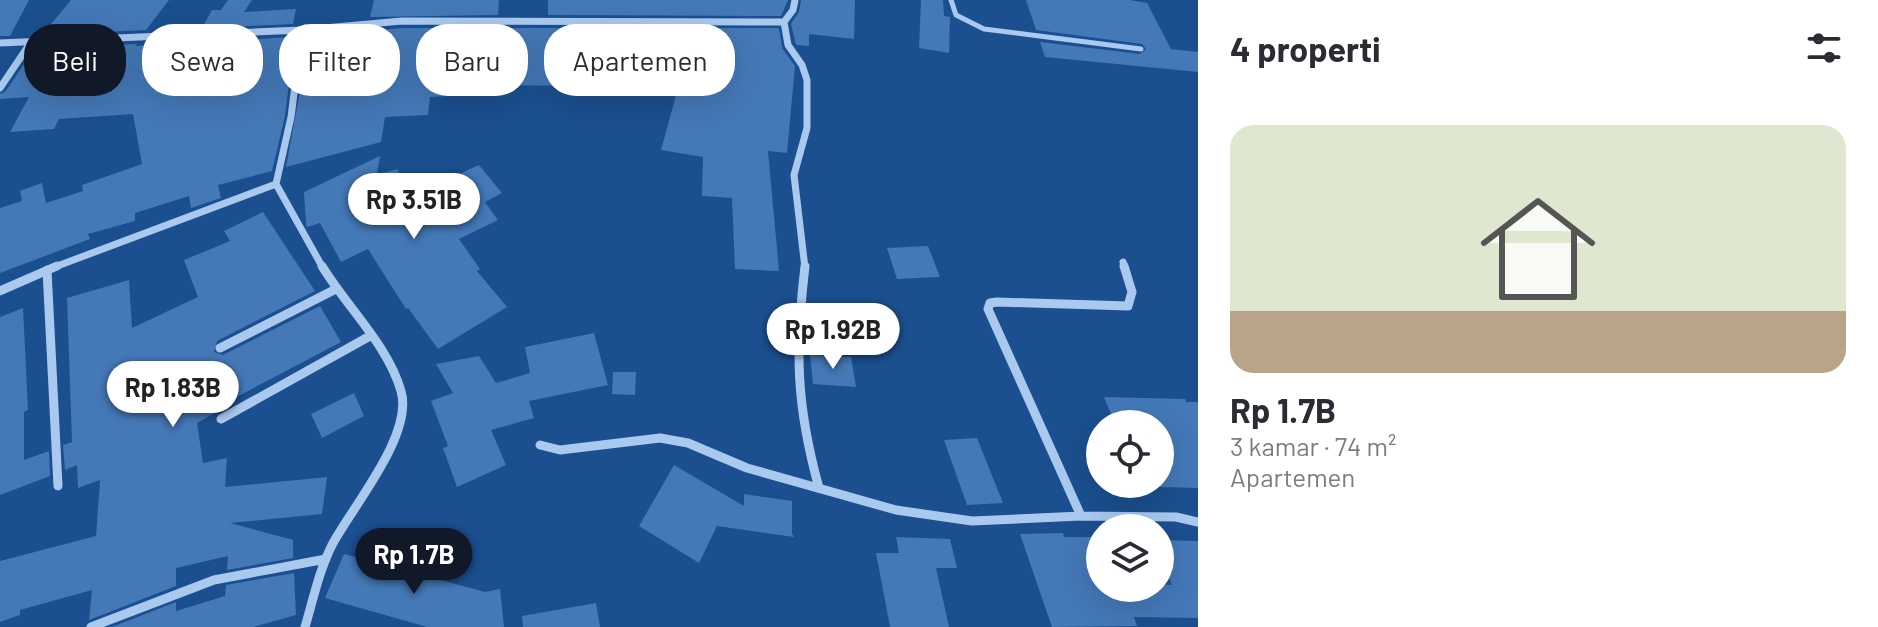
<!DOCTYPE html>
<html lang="id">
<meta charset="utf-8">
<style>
body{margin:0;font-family:Barlow,sans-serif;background:#f7f7f7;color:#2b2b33;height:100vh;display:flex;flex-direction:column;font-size:30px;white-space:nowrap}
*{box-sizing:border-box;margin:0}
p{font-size:26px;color:#7c7c81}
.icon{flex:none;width:44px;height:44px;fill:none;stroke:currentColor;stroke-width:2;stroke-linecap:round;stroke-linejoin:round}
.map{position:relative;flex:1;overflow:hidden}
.panel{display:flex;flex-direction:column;background:#fff;width:680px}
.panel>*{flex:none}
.hud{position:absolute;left:24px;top:24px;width:760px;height:72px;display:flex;gap:16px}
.controls{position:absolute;left:1086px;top:410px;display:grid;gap:16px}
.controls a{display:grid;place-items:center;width:88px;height:88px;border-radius:50%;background:#fff;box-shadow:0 8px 32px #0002;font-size:40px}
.price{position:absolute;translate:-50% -68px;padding:0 18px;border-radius:28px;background:#fff;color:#222;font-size:26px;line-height:52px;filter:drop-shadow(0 2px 4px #0008)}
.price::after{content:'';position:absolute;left:50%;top:48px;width:24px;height:18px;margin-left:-12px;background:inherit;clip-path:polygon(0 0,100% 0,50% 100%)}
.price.selected{background:#111827;color:#fff}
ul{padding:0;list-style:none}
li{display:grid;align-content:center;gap:16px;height:424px;padding:0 32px}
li+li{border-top:2px solid #e1e1e2}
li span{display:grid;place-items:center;height:248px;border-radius:24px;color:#555}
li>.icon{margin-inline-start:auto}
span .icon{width:144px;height:144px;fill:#fffc;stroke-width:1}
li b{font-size:34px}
h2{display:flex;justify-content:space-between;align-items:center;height:96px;padding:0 32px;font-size:34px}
.pill{padding:0 28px;border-radius:32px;background:#fff;box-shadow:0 8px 32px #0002;font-size:28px;line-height:72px}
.pill.selected{background:#111827;color:#fff}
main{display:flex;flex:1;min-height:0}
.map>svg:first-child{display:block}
.building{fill:#4478b7}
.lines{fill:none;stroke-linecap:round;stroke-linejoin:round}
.lane{stroke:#a9c9ee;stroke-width:5}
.street-far1{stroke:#a9c9ee;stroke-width:7}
.street{stroke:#a9c9ee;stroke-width:9}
</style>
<main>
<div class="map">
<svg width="1198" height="627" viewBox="0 0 1198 627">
<rect width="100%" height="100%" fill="#1b4f8f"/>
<path class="building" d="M0 0H29L10 36H0Z
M71 0H169L146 30 42 35Z
M228 0H252L244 12 296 9 293 24 202 28 212 10H221Z
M374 0H499L498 15 370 17Z
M548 0H788L781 16 548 15Z
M801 0H855L854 39 809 34V46L796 45 791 24 799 12Z
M921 0H943L944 16 950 17 949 53 919 48Z
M1026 0H1130L1147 3 1171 49 1198 52V72L1045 57 1040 42 1140 54 1146 49 1142 44 1036 30Z
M402 28H779L782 48 795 66 787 153 768 151 779 271 735 269 732 198 702 196 703 157 661 150 681 77 622 76V80H589L590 86 484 85V94L430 97 428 115 385 117 381 142 286 167 303 75 333 73 337 51 364 50 368 31Z
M291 37 283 76 290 75 285 116 272 171 218 185 221 198 191 208 189 196 135 213V221L88 234 90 239 0 273V208L22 201 20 191 42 183 46 203 83 191 82 185 142 164 133 114 59 119 54 129 10 132 29 97 0 99V94L5 92 35 48 137 44 135 46Z
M380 156 377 174 398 169 404 199 479 165 502 193 485 202 498 220 459 239 480 269 477 271 507 307 438 349 408 308 406 309 368 249 341 262 320 223 307 227 306 224 304 192Z
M263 212 315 291 217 341 214 352 223 355 320 306 341 342 227 402 228 406 197 423 203 463 227 458 225 487 327 477 322 514 230 523 293 540V558L227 570 228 556 176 568V586L89 620 92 590 20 610V615L0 622V561L96 536 100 480 78 488 77 465 65 470 63 445 72 442 67 298 129 280 132 328 198 297 184 260 230 241 224 231Z
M928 246 940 277 897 279 887 248Z
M23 308 28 410 24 412V460L49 451 50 476 0 495V317Z
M594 333 608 385 529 401 534 418 491 430 506 465 457 487 443 448 448 446 431 401 453 393 436 364 479 356 496 383 530 373 525 347Z
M810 355 851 357 856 387 813 384Z
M613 372H636L635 395 612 394Z
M354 393 364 416 322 438 311 414Z
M1104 397 1185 399 1186 402H1198V488L1160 487V424H1115Z
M977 438 1003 503 967 505 944 440Z
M674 465 744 506V494L792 501V534L794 537 717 526 699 563 639 526Z
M1063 533 1064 537H1100V588H1160V584L1172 585 1160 555V540L1198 541V618L1134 617 1137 626 1052 627 1020 534Z
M896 537 950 539 957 568H936L949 627H890L876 553H899Z
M344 554 485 592 500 589 504 627H427L325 598Z
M294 573 296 615 253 627H112L176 602V611L225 596 226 585Z
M596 603 600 627H523L522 616Z"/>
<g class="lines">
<path class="lane" d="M951 0 956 15 984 29 1141 49"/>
<path class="street-far1" d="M784 22 788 45 802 65 807 80V128L794 175 805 268
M0 43 302 30
M0 88 31 42
M1123 262 1125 268
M52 268 276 184
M323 268 276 184 291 117 302 30 402 21 784 22 793 10 795 0"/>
<path class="street" d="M805 266C795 351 796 405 819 488
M47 270 58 486
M0 291 57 266
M220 348 336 289
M221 419 370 336
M540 445 560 450 660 438 688 443 747 468 896 510 972 521 1081 516 1176 517 1198 522
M1081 516 988 309 990 303 997 302 1128 306 1132 292 1124 266
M91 627 214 580 326 559
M305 627C313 600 319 571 332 545 352 507 414 435 401 391 388 345 346 306 322 266"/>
</g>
</svg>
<div class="controls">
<a><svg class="icon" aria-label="locate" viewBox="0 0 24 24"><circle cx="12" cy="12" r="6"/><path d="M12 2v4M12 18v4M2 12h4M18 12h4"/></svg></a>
<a><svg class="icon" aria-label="layers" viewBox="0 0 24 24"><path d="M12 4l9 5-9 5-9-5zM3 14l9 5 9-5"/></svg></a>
</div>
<b class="price" style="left:414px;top:241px">Rp 3.51B</b>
<b class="price" style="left:833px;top:371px">Rp 1.92B</b>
<b class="price" style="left:173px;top:429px">Rp 1.83B</b>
<b class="price selected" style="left:414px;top:596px">Rp 1.7B</b>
<div class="hud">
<a class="pill selected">Beli</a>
<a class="pill">Sewa</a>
<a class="pill">Filter</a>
<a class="pill">Baru</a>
<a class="pill">Apartemen</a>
</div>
</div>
<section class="panel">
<h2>4 properti<svg class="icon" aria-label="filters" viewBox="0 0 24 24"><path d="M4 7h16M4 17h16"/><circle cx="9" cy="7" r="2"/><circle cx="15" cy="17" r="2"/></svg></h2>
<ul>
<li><span style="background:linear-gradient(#dfe7d0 75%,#b9a48a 0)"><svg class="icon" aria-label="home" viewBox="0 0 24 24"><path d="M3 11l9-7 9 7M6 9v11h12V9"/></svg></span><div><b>Rp 1.7B</b><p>3 kamar · 74 m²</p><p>Apartemen</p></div></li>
</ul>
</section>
</main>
